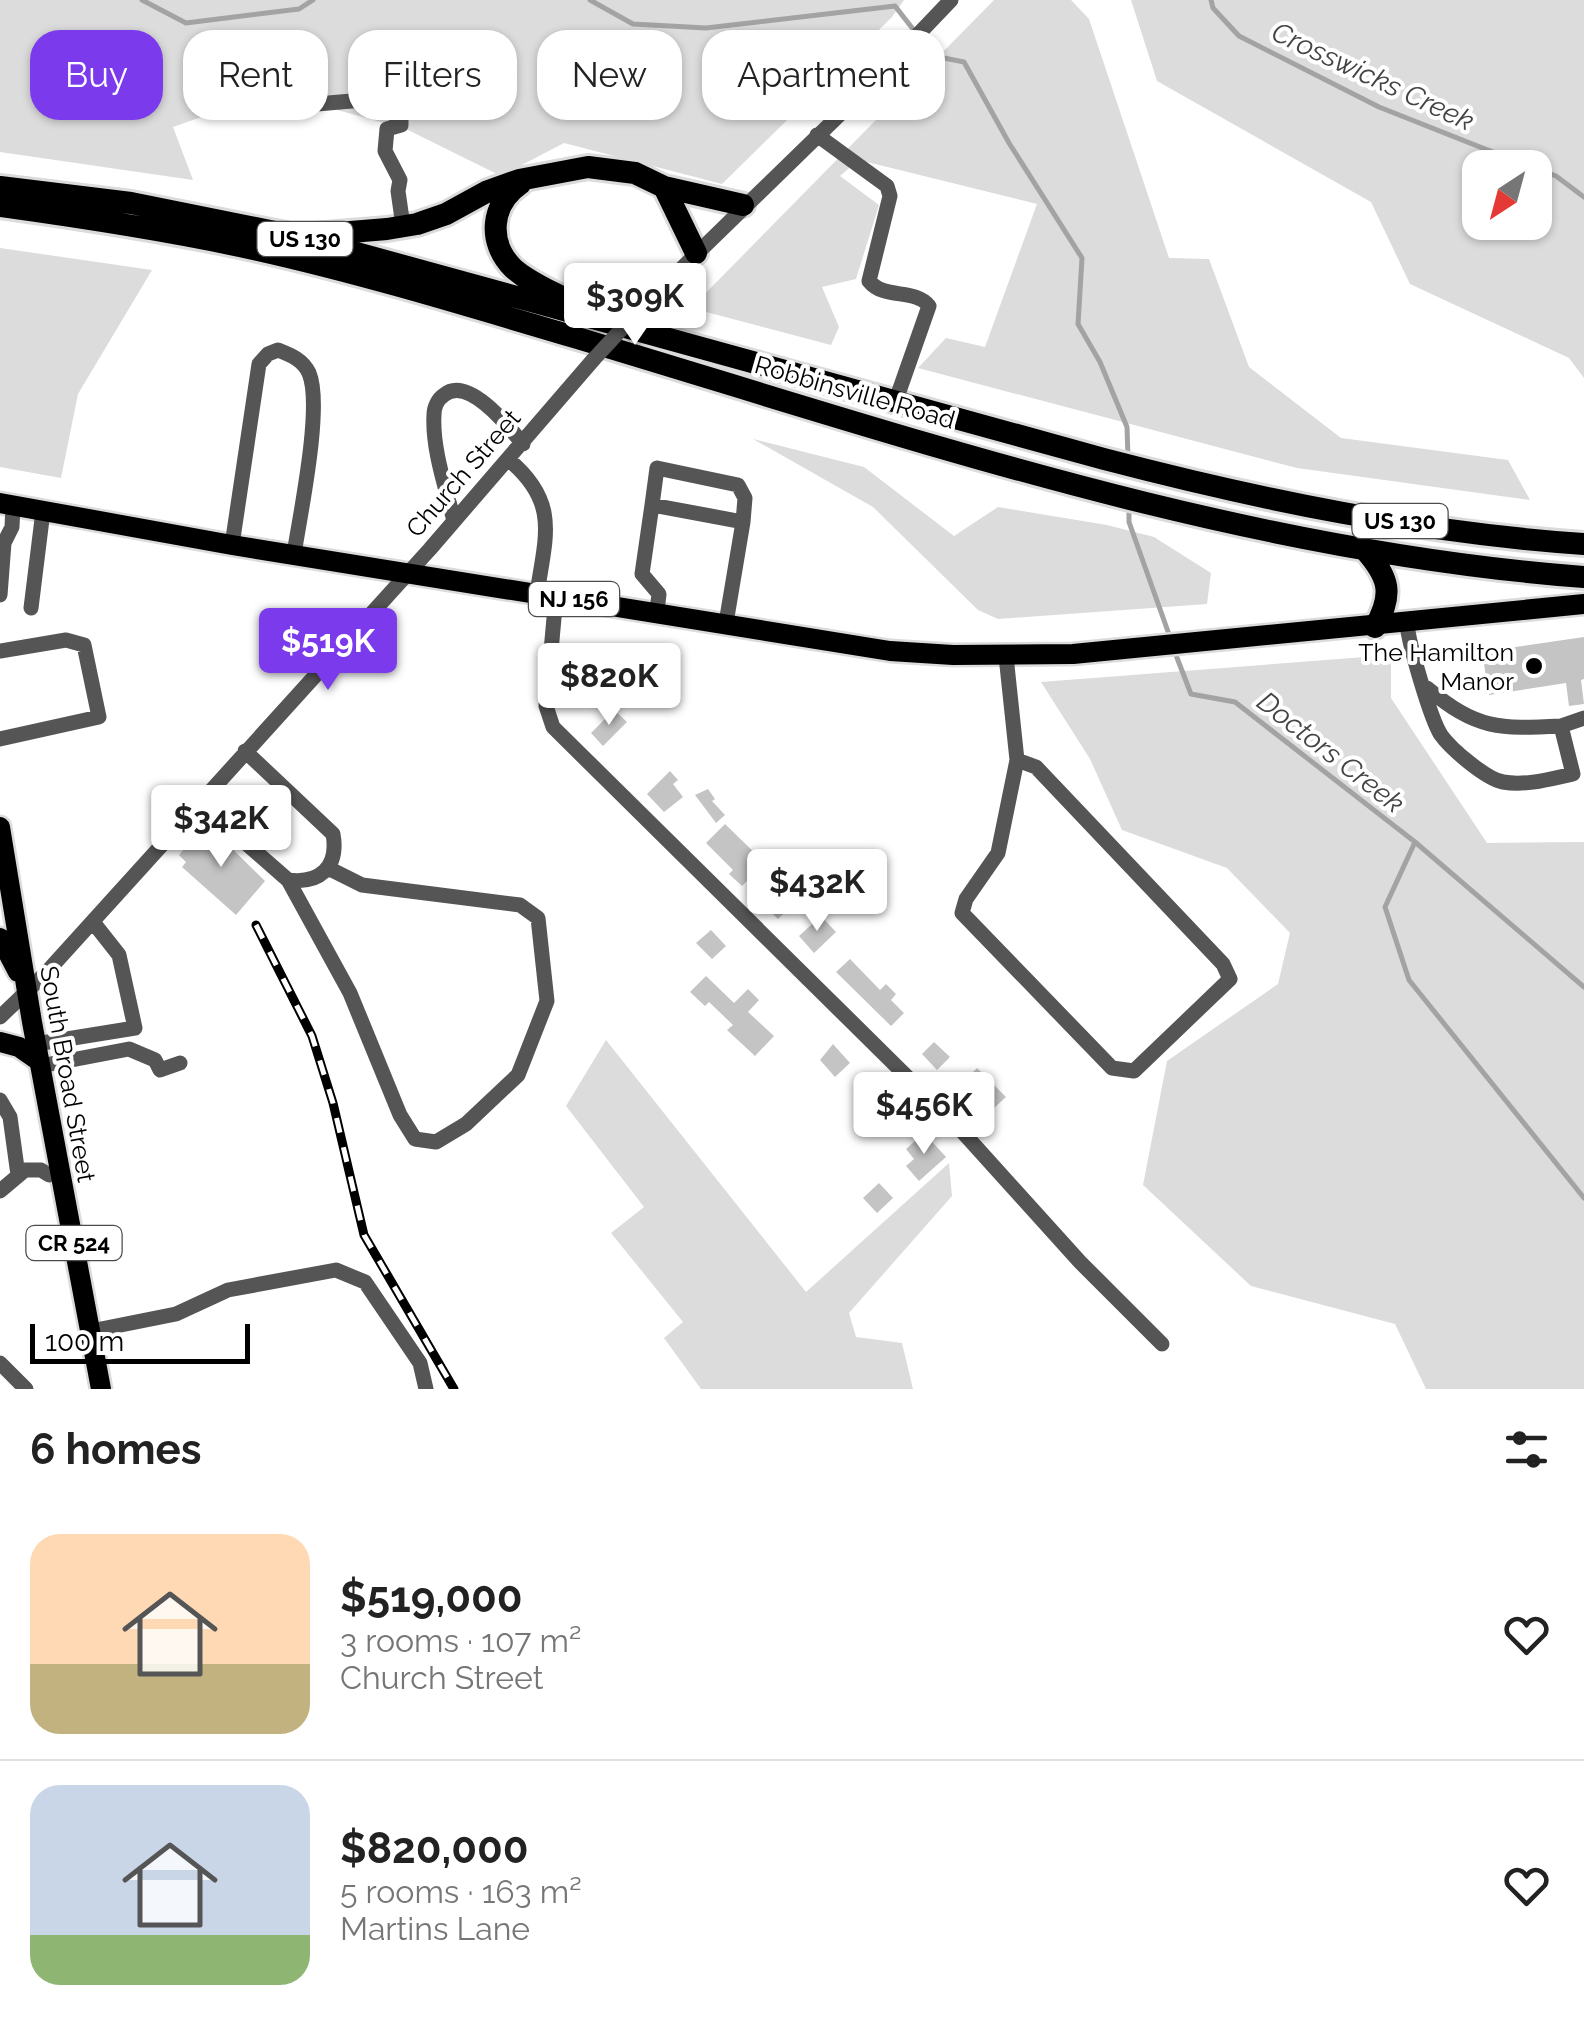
<!DOCTYPE html>
<meta charset="utf-8">
<style>
body{margin:0;font-family:Raleway,sans-serif;background:#f2f2f2;color:#222;height:100vh;display:flex;flex-direction:column;font-size:38px;white-space:nowrap}
*{box-sizing:border-box;margin:0}
p{font-size:32px;color:#767676}
.icon{flex:none;width:55px;height:55px;fill:none;stroke:currentColor;stroke-width:2;stroke-linecap:round;stroke-linejoin:round}
.map{position:relative;height:1389px;overflow:hidden}
.sheet{display:flex;flex-direction:column;background:#fff;flex:1}
.sheet>*{flex:none}
.hud{position:absolute;left:30px;top:30px;width:1000px;height:90px;display:flex;gap:20px}
.needle{width:65px;rotate:216deg}
.controls{position:absolute;left:1462px;top:150px;display:grid;gap:20px}
.controls a{display:grid;place-items:center;width:90px;height:90px;border-radius:20px;background:#fff;box-shadow:0 2px 8px #0004;font-size:50px}
.scale{position:absolute;left:30px;bottom:25px;width:220px;box-sizing:border-box;padding-left:10px;border:5px solid #000;border-top:0;font-size:28px;line-height:35px;white-space:nowrap;color:#000;-webkit-text-stroke:8px #fff;paint-order:stroke}
.price{position:absolute;translate:-50% -85px;padding:0 22px;border-radius:10px;background:#fff;color:#222;font-size:32px;line-height:65px;filter:drop-shadow(0 2px 5px #0008)}
.price::after{content:'';position:absolute;left:50%;top:60px;width:30px;height:22px;margin-left:-15px;background:inherit;clip-path:polygon(0 0,100% 0,50% 100%)}
.price.on{background:#7c3aed;color:#fff}
ul{padding:0;list-style:none}
li{display:flex;align-items:center;gap:30px;height:250px;padding:0 30px}
li+li{border-top:2px solid #e0e0e0}
li span{display:grid;place-items:center;flex:none;width:280px;height:200px;border-radius:30px;color:#555}
li>.icon{margin-inline-start:auto}
span .icon{width:120px;height:120px;fill:#fffc;stroke-width:1}
li b{font-size:42px}
h2{display:flex;justify-content:space-between;align-items:center;height:120px;padding:0 30px;font-size:42px}
.pill{padding:0 35px;border-radius:30px;background:#fff;box-shadow:0 2px 8px #0004;font-size:35px;line-height:90px}
.pill.on{background:#7c3aed;color:#fff}
.map>svg:first-child{display:block}
.green{fill:#dcdcdc;fill-rule:evenodd}
.lines{fill:none;stroke-linecap:round;stroke-linejoin:round}
.stream{stroke:#a3a3a3;stroke-width:5}
.building{fill:#c4c4c4}
.major-casing{stroke:#dbdbdb;stroke-width:25}
.highway-casing{stroke:#dbdbdb;stroke-width:28}
.minor{stroke:#555;stroke-width:15}
.major{stroke:#000;stroke-width:20}
.highway{stroke:#000;stroke-width:22}
.rail-casing{stroke:#000;stroke-width:9}
.rail{stroke:#fff;stroke-width:5;stroke-dasharray:15;stroke-linecap:butt}
.minor-bridge{stroke:#555;stroke-width:15}
.poi-dot{fill:#000;stroke:#fff;stroke-width:4}
.labels{text-anchor:middle;stroke-width:8;stroke-linejoin:round;paint-order:stroke}
.shield{fill:#fff;stroke:#4c4c4c;stroke-width:2.5}
.shield-label{font-size:22px;font-weight:bold;fill:#000}
.street-label{font-size:25px;fill:#000;stroke:#fff}
.poi-label{font-size:25px;fill:#000;stroke:#fff;text-anchor:end}
.water-label{font-size:28px;font-style:italic;fill:#444;stroke:#fff}
</style>
<div class="map">
<svg width="1584" height="1389" viewBox="0 0 1584 1389">
<rect width="100%" height="100%" fill="#fff"/>
<path class="green" d="M0 0H904L892 17 722 184 564 143 501 176 406 129 272 92 173 127 193 180 0 152Z
M994 0H1071L1089 19 1169 258 1209 259 1249 367 1341 438 1508 460 1530 500 1297 468 918 368 946 338 985 347 1037 204 859 160 840 176 879 205 856 279 822 287 839 327 831 345 691 308Z
M1131 0H1584V378L1569 358 1410 284 1371 202 1157 81ZM1480 168H1535V222H1480Z
M0 248 152 270 78 394 61 478 0 467Z
M753 439 864 467 954 536 998 507 1107 525 1154 537 1211 573 1207 604 998 619 978 610 873 507Z
M1391 655V698L1487 843 1584 842V1389H1426L1395 1324 1251 1286 1143 1185 1167 1061 1278 984 1290 933 1227 868 1122 830 1090 759 1041 682Z
M606 1040 806 1292 949 1163 952 1196 849 1313 856 1337 902 1343 913 1389H701L664 1338 683 1322 611 1233 644 1207 566 1106Z"/>
<g class="lines">
<path class="stream" d="M142 0 186 23 299 9 313 0
M590 0 633 24 706 28 895 6 934 56 964 62 1009 143 1082 258 1078 324 1100 362 1127 427 1128 457
M1211 0 1213 8 1239 36 1379 107 1533 168
M1535 168 1556 176 1584 197
M1129 503V522L1171 640
M1174 650 1191 694 1235 702 1415 842 1584 987
M1415 842 1385 907 1409 980 1584 1198"/>
</g>
<path class="building" d="M1584 637V679L1581 680 1584 704 1569 706 1566 683 1489 695 1482 652Z
M614 710 627 722 603 746 591 733Z
M670 771 678 780 673 784 683 797 664 812 647 794Z
M708 789 715 799 712 801 725 815 716 823 695 795Z
M206 823 265 881 236 915 182 867 186 862 179 855Z
M725 824 765 863 742 886 729 874 733 870 706 843Z
M783 879 800 897 778 919 760 902Z
M821 916 836 932 814 953 799 936Z
M711 930 726 946 712 959 696 943Z
M850 959 880 990 886 984 896 994 891 1000 904 1013 891 1026 836 972Z
M706 976 734 1003 748 989 759 1000 748 1012 774 1036 755 1056 727 1030 733 1025 709 1002 705 1006 690 992Z
M934 1042 950 1057 937 1070 922 1054Z
M833 1044 850 1063 835 1077 820 1060Z
M977 1068 1006 1097 994 1108 988 1102 985 1104 963 1082Z
M872 1088 880 1098 884 1095 898 1111 883 1123 874 1112 868 1117 859 1106 864 1102 861 1097Z
M924 1133 946 1157 919 1181 906 1166 914 1159 906 1149Z
M879 1183 893 1198 877 1213 863 1198Z"/>
<g class="lines">
<defs>
<path id="major" d="M0 503 232 545 890 651 953 655 1073 654 1584 604
M0 827 32 1022 101 1389
M0 938 18 972
M0 1042 19 1047 39 1061"/>
<path id="highway" d="M520 184C491 204 487 242 513 268 528 282 551 291 569 301
M0 187 131 203 295 236 1104 459C1261 500 1422 533 1584 544
M664 187 696 253
M0 206C87 218 173 231 258 250 365 274 469 306 574 337 905 436 1237 551 1584 577
M314 235 387 229 417 224 446 214 488 191 519 180 588 167 635 173 664 187 743 205
M1365 550C1389 577 1394 594 1375 627"/>
</defs>
<use href="#major" class="major-casing"/>
<use href="#highway" class="highway-casing"/>
<path class="minor" d="M317 104 363 100 401 118V125L387 129 385 151 400 180 398 191 403 226
M817 135 887 186 890 196 869 281C884 300 915 288 929 306L896 400
M643 306 867 88 951 0
M509 460C559 502 546 535 537 593
M652 505 657 468 738 485 745 498 743 522
M454 521C446 488 432 449 434 415 434 407 438 399 444 395 468 375 509 427 523 444
M232 545 259 364 268 354 278 350C291 355 303 360 309 373 323 406 300 515 294 554
M0 595 4 543 12 527 13 506
M556 596 546 706 553 727 959 1128 1080 1262 1162 1344
M31 608 43 511
M657 611 659 594 642 574 652 505 743 522 726 623
M1407 623C1408 642 1431 720 1441 735 1451 749 1486 779 1503 782 1526 786 1550 779 1573 774L1561 726 1584 718
M0 651 66 640 84 645 99 717 0 739
M1006 656 1017 760 998 853 966 899 962 913 1112 1068 1134 1071 1230 979 1223 964 1036 767 1017 760
M1427 688C1477 730 1499 729 1561 726
M245 751 333 834C339 868 319 884 288 880
M199 802 288 880 350 993 400 1115 415 1139 436 1142 466 1124 518 1075 547 1001 538 918 520 905 362 885 328 868
M0 1017 45 974 430 549 593 360
M36 1044 135 1028 119 955 93 922
M40 1066 129 1049 155 1060 160 1070 180 1063
M0 1100 10 1117 18 1175
M0 1191 25 1170H41L49 1175
M91 1331 176 1314 228 1290 336 1270 365 1282 420 1363 426 1389
M0 1363 26 1389"/>
<use href="#major" class="major"/>
<use href="#highway" class="highway"/>
<defs>
<path id="rail" d="M256 925 312 1036 333 1103 364 1235 454 1389"/>
</defs>
<use href="#rail" class="rail-casing"/>
<use href="#rail" class="rail"/>
<path class="minor-bridge" d="M593 360 643 306"/>
</g>
<circle class="poi-dot" cx="1534" cy="666" r="10"/>
<g class="labels">
<g class="shield">
<rect x="257.5" y="222" width="95" height="34" rx="8"/>
<rect x="1352.5" y="504" width="95" height="34" rx="8"/>
<rect x="529" y="582" width="90" height="34" rx="8"/>
<rect x="26.5" y="1226" width="95" height="34" rx="8"/>
</g>
<g class="shield-label">
<text x="305" y="247">US 130</text>
<text x="1400" y="529">US 130</text>
<text x="574" y="607">NJ 156</text>
<text x="74" y="1251">CR 524</text>
</g>
<g class="street-label">
<text transform="translate(855 392) rotate(16)" y="9">Robbinsville Road</text>
<text transform="translate(463 473) rotate(-49)" y="9">Church Street</text>
<text transform="translate(68 1074) rotate(80)" y="9">South Broad Street</text>
</g>
<g class="poi-label">
<text x="1514" y="661">The Hamilton<tspan x="1514" dy="29">Manor</tspan></text>
</g>
<g class="water-label">
<text transform="translate(1373 76) rotate(25)" y="10">Crosswicks Creek</text>
<text transform="translate(1331 752) rotate(38)" y="10">Doctors Creek</text>
</g>
</g>
</svg>
<div class="controls">
<a><svg class="needle" viewBox="-14 -14 28 28"><path d="M0-13l5 13h-10z" fill="#e53935"/><path d="M0 13l5-13h-10z" fill="#767676"/></svg></a>
</div>
<div class="scale">100 m</div>
<b class="price" style="left:635px;top:348px">$309K</b>
<b class="price on" style="left:328px;top:693px">$519K</b>
<b class="price" style="left:609px;top:728px">$820K</b>
<b class="price" style="left:221px;top:870px">$342K</b>
<b class="price" style="left:817px;top:934px">$432K</b>
<b class="price" style="left:924px;top:1157px">$456K</b>
<div class="hud">
<a class="pill on">Buy</a>
<a class="pill">Rent</a>
<a class="pill">Filters</a>
<a class="pill">New</a>
<a class="pill">Apartment</a>
</div>
</div>
<section class="sheet">
<h2>6 homes<svg class="icon" aria-label="filters" viewBox="0 0 24 24"><path d="M4 7h16M4 17h16"/><circle cx="9" cy="7" r="2"/><circle cx="15" cy="17" r="2"/></svg></h2>
<ul>
<li><span style="background:linear-gradient(#ffd9b3 65%,#c2b280 0)"><svg class="icon" aria-label="home" viewBox="0 0 24 24"><path d="M3 11l9-7 9 7M6 9v11h12V9"/></svg></span><div><b>$519,000</b><p>3 rooms · 107 m²</p><p>Church Street</p></div><svg class="icon" aria-label="heart" viewBox="0 0 24 24"><path d="M12 20l-8-8c-3-5 5-10 8-4 3-6 11-1 8 4z"/></svg></li>
<li><span style="background:linear-gradient(#c9d6e8 75%,#8fb573 0)"><svg class="icon" aria-label="home" viewBox="0 0 24 24"><path d="M3 11l9-7 9 7M6 9v11h12V9"/></svg></span><div><b>$820,000</b><p>5 rooms · 163 m²</p><p>Martins Lane</p></div><svg class="icon" aria-label="heart" viewBox="0 0 24 24"><path d="M12 20l-8-8c-3-5 5-10 8-4 3-6 11-1 8 4z"/></svg></li>
</ul>
</section>
